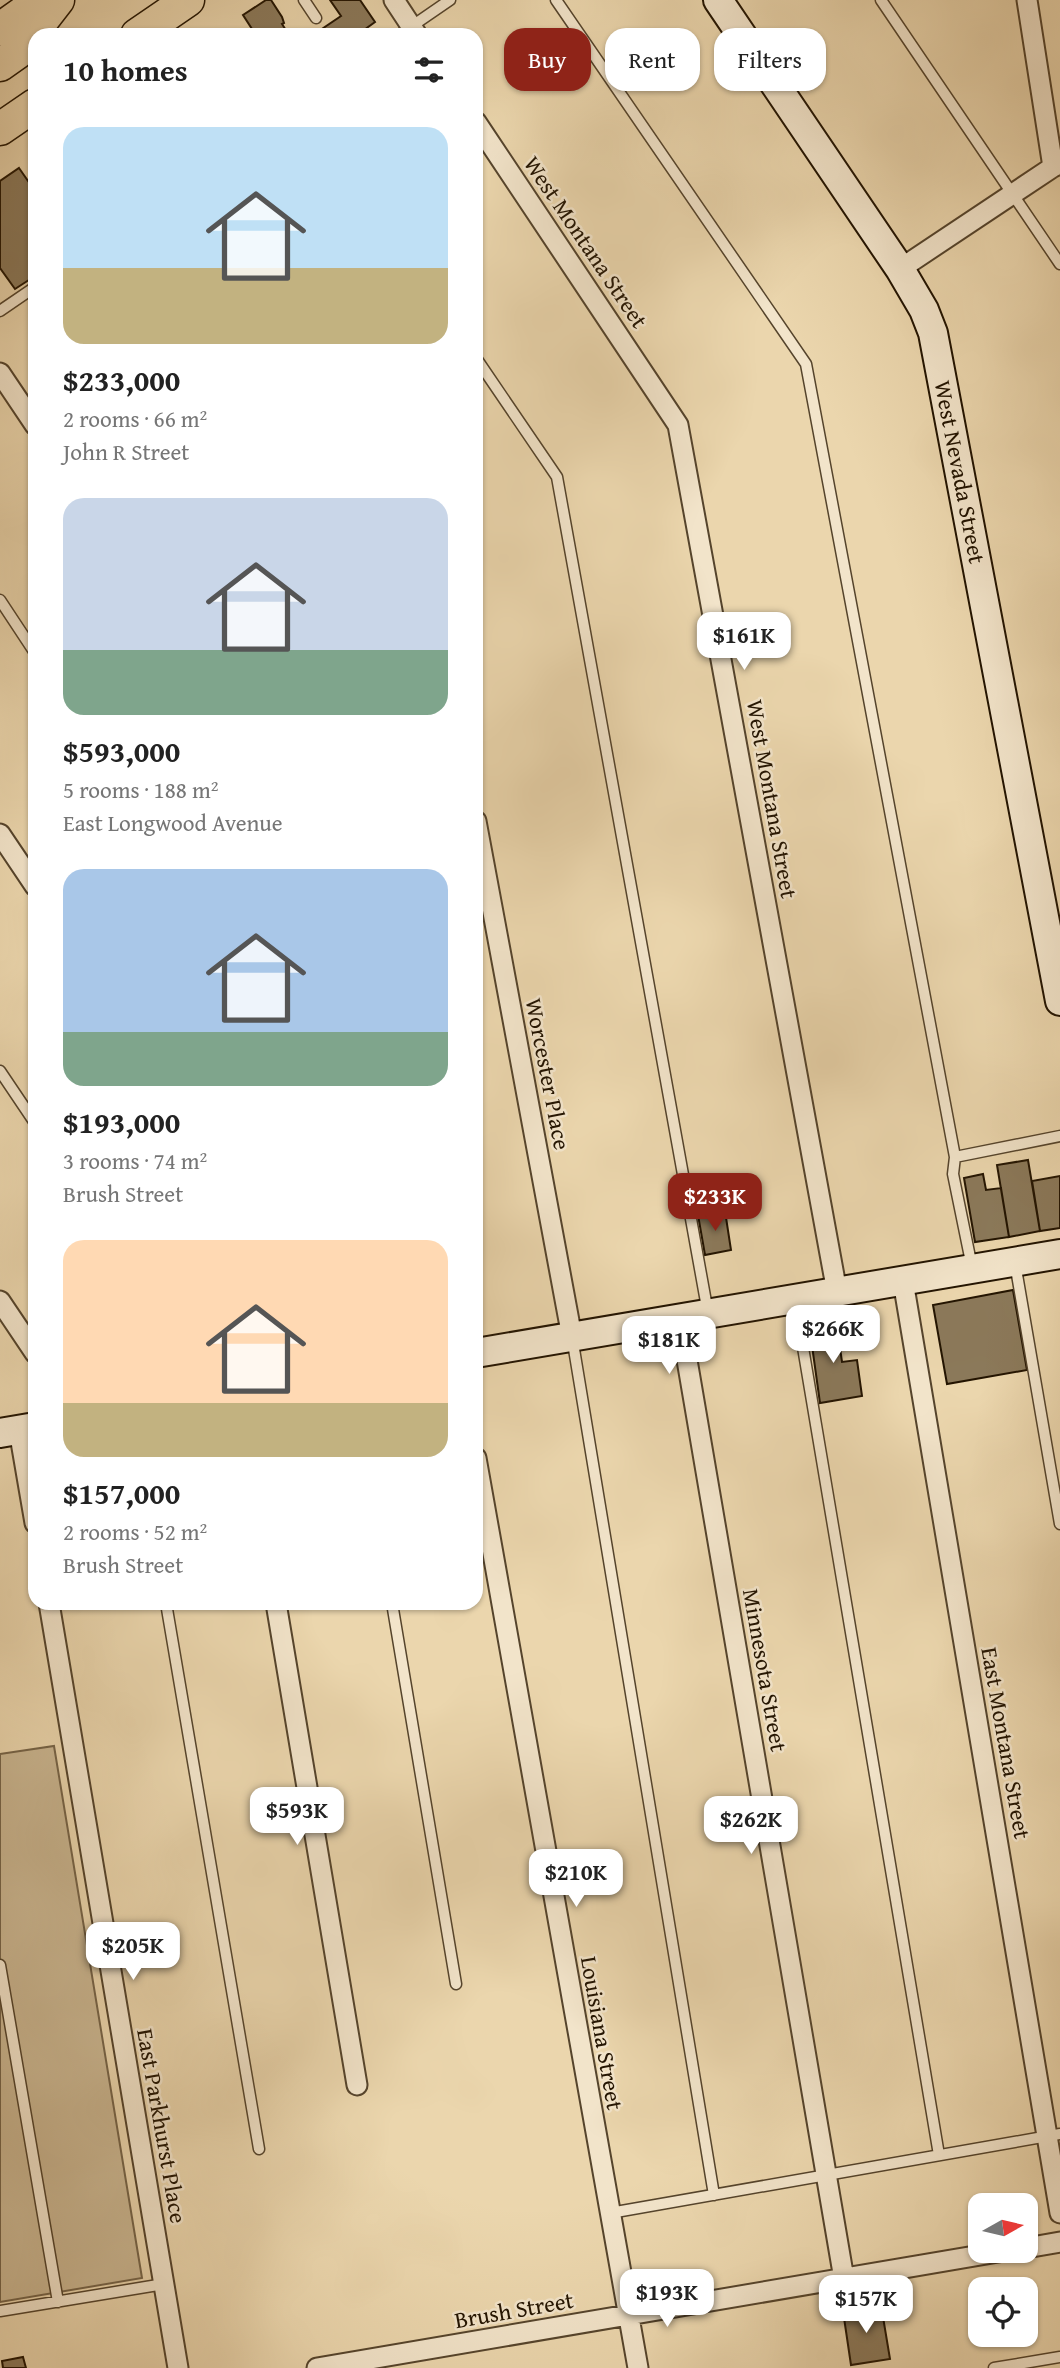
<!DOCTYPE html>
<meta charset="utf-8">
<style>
body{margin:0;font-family:"Gentium Book Plus",serif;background:#f6f6f6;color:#222;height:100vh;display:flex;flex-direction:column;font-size:26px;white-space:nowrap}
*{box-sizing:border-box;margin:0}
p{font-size:23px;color:#767676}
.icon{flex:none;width:38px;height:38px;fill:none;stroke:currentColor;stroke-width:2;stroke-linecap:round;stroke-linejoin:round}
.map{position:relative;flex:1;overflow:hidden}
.drawer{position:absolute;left:28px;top:28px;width:455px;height:1582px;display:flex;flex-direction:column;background:#fff;border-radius:21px;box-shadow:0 2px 5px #0004}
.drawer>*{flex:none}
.banner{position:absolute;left:504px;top:28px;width:450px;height:63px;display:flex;gap:14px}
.needle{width:46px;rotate:82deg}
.tools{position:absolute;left:968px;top:2193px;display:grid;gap:14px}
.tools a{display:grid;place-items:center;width:70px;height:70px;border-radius:14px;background:#fff;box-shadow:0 2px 5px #0004;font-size:35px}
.price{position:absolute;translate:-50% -60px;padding:0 16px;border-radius:14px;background:#fff;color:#222;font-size:23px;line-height:46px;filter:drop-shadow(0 2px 4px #0008)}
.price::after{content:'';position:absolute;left:50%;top:42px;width:21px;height:16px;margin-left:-10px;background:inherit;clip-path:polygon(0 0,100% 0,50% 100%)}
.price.selected{background:#8f2418;color:#fff}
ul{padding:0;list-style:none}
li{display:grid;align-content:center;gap:14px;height:371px;padding:0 35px}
li span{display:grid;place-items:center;height:217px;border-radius:21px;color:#555}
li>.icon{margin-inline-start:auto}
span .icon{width:126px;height:126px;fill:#fffc;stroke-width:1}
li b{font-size:30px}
h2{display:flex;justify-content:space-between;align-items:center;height:84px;padding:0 35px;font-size:30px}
.pill{padding:0 24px;border-radius:21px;background:#fff;box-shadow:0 2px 5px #0004;font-size:24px;line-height:63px}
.pill.selected{background:#8f2418;color:#fff}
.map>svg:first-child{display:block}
.green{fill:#c9b590;stroke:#766448;stroke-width:2}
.building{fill:#8b795a;stroke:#231401;stroke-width:2}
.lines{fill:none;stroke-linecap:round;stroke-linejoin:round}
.lane-casing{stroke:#55442c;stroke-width:13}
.street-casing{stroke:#55442c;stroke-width:23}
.secondary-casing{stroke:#231401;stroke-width:32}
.primary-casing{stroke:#231401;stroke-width:35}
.lane{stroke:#f2e4ca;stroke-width:10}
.street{stroke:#f2e4ca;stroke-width:19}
.secondary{stroke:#f2e4ca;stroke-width:28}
.primary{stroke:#ebd6ad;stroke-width:32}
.labels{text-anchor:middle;stroke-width:5;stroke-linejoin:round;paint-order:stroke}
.street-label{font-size:23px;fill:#231401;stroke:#f2e4ca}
</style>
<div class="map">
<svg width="1060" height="2368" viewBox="0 0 1060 2368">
<rect width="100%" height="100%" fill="#ebd6ad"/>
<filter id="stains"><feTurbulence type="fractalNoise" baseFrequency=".00286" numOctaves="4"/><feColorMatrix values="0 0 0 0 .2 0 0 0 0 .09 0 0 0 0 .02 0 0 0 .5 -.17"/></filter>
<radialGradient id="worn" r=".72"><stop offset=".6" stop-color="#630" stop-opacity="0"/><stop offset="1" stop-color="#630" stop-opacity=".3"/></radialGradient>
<path class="green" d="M54 1746 142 2278 0 2302V1754Z"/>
<path class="building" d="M266 0H271L282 17 284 23 282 24 289 35H260L257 30 254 32 243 15Z
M330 0H360L375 22 357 35H313L341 16Z
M19 168 35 191V276L15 289 0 268V181Z
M1028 1160 1040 1231 1009 1237 997 1165Z
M983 1174 986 1190 1001 1188 1009 1237 975 1242 964 1178Z
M1060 1176V1228L1040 1231 1032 1181Z
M725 1211 731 1250 705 1255 698 1215Z
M1013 1290 1027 1370 947 1384 933 1305Z
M836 1320 842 1362 857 1360 862 1396 820 1403 809 1324Z
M881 2305 890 2359 851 2365 843 2311Z
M23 2357 26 2368H3L2 2361Z"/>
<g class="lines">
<defs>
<path id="lane" d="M304 0 316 18
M556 0 806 364 955 1157
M881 0 1060 264
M399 35 450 0
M0 311 35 287
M476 358 557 477 708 1313
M0 600 35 653
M0 1071 35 1123
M1015 1263 1060 1524
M972 1267 953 1174 955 1157 1060 1136
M795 1300 939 2155
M572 1337 714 2195
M166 1603 259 2149
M392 1603 456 1984
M0 1965 58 2302
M610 2213 1060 2134
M0 2311 164 2284
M994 2368 1060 2357"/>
<path id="street" d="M394 0 417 35
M1027 0 1053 167
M476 122 678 425 837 1292
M900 269 1053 167 1060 164
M0 373 35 425
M476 821 572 1337
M0 834 35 886
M903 1281 1060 2213
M0 1301 35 1353
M680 1319 844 2279
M19 1430 35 1523
M476 1458 638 2368
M49 1603 178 2368
M276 1603 357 2085
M1026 2248 1060 2242
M317 2368 1010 2250"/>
<path id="secondary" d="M718 0 900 269 924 310 933 333 1060 1001
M476 1353 1060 1254
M0 1433 35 1427"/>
<path id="primary" d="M0 29 41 0
M137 35 188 0
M0 65 17 53 58 0
M0 129 35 105"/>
</defs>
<use href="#lane" class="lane-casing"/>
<use href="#street" class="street-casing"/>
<use href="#secondary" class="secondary-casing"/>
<use href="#primary" class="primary-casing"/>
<use href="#lane" class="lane"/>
<use href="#street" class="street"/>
<use href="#secondary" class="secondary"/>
<use href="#primary" class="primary"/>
</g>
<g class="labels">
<g class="street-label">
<text transform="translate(586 242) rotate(56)" y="8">West Montana Street</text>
<text transform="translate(960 472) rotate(79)" y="8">West Nevada Street</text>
<text transform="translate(772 799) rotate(80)" y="8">West Montana Street</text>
<text transform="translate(548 1074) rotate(79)" y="8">Worcester Place</text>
<text transform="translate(765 1670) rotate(80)" y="8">Minnesota Street</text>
<text transform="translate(1006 1743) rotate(80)" y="8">East Montana Street</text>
<text transform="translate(602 2033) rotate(80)" y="8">Louisiana Street</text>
<text transform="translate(162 2126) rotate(80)" y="8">East Parkhurst Place</text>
<text transform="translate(514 2310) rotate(-10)" y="8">Brush Street</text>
</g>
</g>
<rect width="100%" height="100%" filter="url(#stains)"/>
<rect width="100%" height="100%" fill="url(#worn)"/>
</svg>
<div class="tools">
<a><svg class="needle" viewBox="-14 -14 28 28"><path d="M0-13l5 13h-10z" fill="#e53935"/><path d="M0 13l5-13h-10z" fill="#767676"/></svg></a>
<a><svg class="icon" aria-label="locate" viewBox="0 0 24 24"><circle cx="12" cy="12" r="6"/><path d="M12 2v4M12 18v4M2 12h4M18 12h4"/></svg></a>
</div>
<b class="price" style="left:744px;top:672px">$161K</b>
<b class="price selected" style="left:715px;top:1233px">$233K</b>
<b class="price" style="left:833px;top:1365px">$266K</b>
<b class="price" style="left:669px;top:1376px">$181K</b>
<b class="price" style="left:297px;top:1847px">$593K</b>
<b class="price" style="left:751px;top:1856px">$262K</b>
<b class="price" style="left:576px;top:1909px">$210K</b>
<b class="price" style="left:133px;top:1982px">$205K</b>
<b class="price" style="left:667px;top:2329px">$193K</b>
<b class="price" style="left:866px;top:2335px">$157K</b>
<div class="banner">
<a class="pill selected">Buy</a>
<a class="pill">Rent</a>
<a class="pill">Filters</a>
</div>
<section class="drawer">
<h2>10 homes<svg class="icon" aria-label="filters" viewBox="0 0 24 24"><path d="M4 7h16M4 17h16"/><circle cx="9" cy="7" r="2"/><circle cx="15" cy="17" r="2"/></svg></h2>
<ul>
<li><span style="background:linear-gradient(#bfe0f5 65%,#c2b280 0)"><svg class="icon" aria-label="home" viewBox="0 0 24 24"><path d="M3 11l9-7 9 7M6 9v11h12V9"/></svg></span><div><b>$233,000</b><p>2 rooms · 66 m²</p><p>John R Street</p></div></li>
<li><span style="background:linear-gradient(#c9d6e8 70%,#7fa58c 0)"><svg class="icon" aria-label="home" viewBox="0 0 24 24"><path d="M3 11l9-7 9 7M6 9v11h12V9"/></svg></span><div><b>$593,000</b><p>5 rooms · 188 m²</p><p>East Longwood Avenue</p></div></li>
<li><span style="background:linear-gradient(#a9c7e8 75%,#7fa58c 0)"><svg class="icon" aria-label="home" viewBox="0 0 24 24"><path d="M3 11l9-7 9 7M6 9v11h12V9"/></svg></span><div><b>$193,000</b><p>3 rooms · 74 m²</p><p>Brush Street</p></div></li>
<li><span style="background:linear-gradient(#ffd9b3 75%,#c2b280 0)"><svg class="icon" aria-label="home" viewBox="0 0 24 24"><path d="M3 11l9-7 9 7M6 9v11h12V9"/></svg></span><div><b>$157,000</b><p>2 rooms · 52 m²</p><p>Brush Street</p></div></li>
</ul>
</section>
</div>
